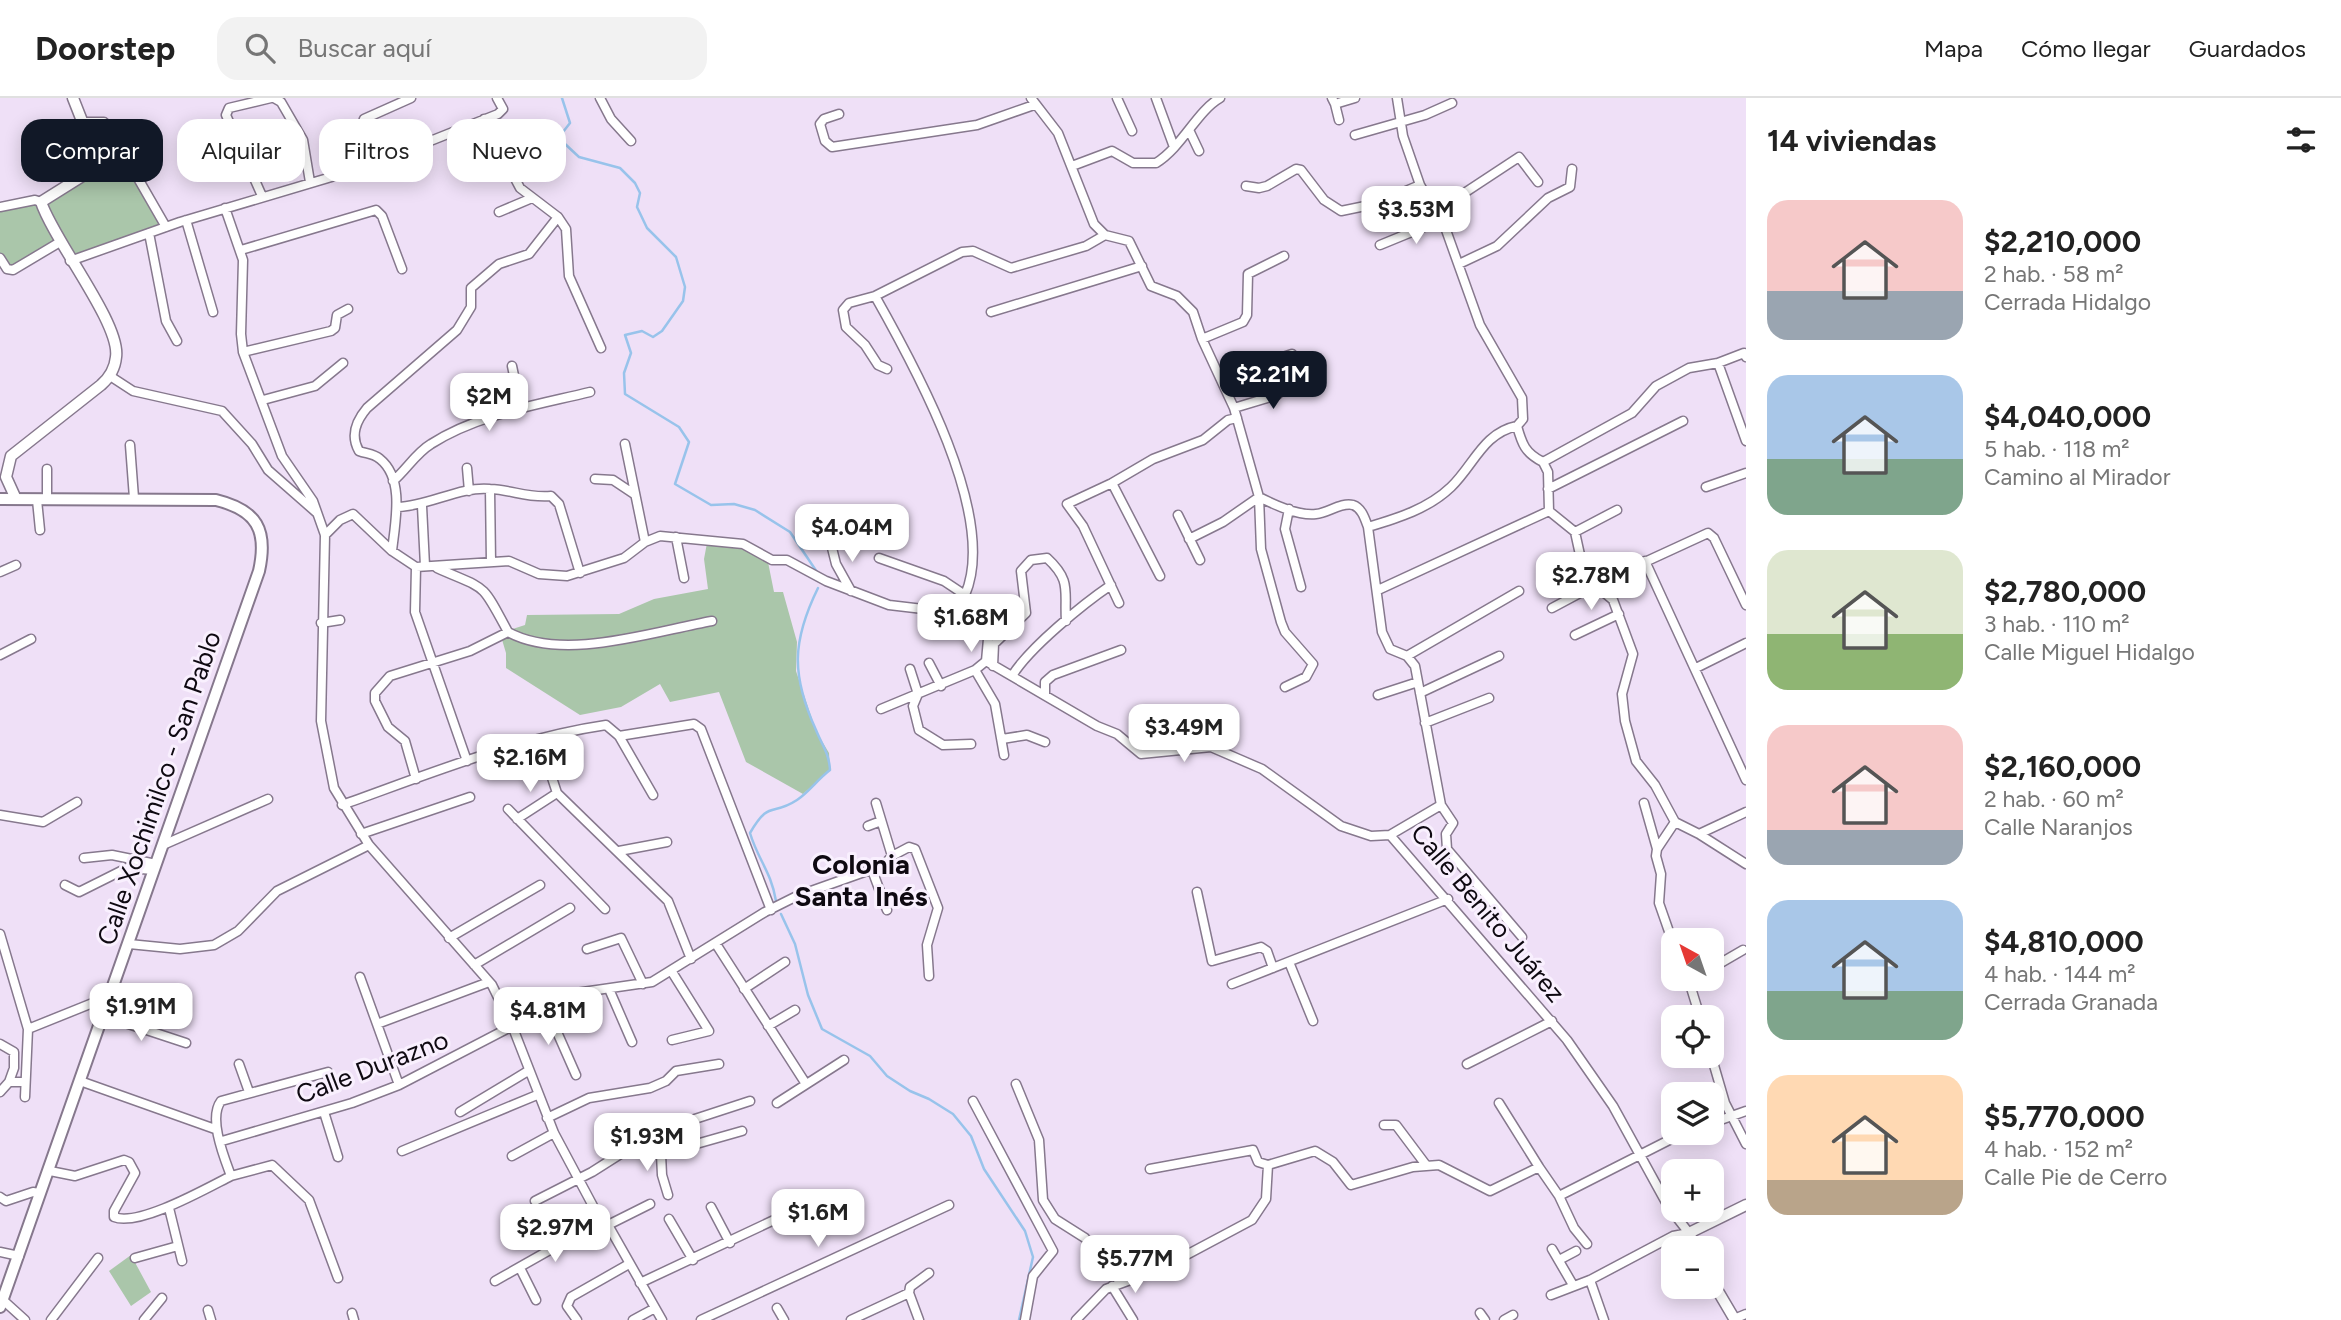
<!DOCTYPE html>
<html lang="es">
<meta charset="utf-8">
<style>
body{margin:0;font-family:Figtree,sans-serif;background:#f2f2f2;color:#222;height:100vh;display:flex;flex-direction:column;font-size:26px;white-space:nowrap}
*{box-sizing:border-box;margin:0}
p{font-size:23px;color:#767676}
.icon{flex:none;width:38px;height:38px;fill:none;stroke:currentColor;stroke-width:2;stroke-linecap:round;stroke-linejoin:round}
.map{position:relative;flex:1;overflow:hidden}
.side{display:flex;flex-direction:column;background:#fff;width:595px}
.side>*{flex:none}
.top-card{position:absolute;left:21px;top:21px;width:665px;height:63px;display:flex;gap:14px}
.needle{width:46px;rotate:320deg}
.fabs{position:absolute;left:1661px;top:830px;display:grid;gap:14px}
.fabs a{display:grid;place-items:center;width:63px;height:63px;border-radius:14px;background:#fff;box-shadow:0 4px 18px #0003;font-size:35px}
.price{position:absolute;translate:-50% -60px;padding:0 16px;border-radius:14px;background:#fff;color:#222;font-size:23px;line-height:46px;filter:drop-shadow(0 2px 4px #0008)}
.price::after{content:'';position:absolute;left:50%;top:42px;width:21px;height:16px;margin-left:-10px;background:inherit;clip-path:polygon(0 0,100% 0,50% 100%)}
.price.selected{background:#111827;color:#fff}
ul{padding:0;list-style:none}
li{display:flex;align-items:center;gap:21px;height:175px;padding:0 21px}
li span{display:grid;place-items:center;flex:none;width:196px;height:140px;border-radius:21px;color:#555}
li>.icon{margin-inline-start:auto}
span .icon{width:84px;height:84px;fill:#fffc;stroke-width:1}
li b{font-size:30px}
h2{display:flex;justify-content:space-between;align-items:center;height:84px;padding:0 21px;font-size:30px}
.pill{padding:0 24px;border-radius:21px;background:#fff;box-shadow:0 4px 18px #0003;font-size:24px;line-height:63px}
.pill.selected{background:#111827;color:#fff}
header{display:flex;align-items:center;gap:42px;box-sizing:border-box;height:98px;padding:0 35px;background:#fff;border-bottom:2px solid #e0e0e0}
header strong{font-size:33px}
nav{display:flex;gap:38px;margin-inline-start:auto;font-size:24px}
.search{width:490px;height:63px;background:#f2f2f2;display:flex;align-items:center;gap:18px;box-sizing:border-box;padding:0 24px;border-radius:21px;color:#767676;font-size:26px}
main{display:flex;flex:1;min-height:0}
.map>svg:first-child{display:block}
.green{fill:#aac6aa}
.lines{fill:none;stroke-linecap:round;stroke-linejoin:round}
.stream{stroke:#98c3eb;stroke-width:2.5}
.minor-casing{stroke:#86788d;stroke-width:11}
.tertiary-casing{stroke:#86788d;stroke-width:13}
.secondary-casing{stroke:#86788d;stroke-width:14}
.minor{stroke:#fff;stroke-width:8}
.tertiary{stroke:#fff;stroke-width:10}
.secondary{stroke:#fff;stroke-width:10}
.labels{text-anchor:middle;stroke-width:6;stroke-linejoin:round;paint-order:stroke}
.street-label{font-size:26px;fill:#0e0911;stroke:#f9f0fe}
.neighbourhood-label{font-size:28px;font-weight:bold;fill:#0e0911;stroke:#f9f0fe}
</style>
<header>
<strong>Doorstep</strong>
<div class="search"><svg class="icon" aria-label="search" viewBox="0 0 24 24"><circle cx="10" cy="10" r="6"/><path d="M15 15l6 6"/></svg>Buscar aquí</div>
<nav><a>Mapa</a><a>Cómo llegar</a><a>Guardados</a></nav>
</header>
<main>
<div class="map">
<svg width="1746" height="1222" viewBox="0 0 1746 1222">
<rect width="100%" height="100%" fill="#efe0f7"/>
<path class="green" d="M125 58 166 129 70 163 60 144 13 172 0 161V109L35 102Z
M707 445 742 449 768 464 774 494H783L797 544 796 573 816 633 829 655 830 672 803 696 746 664 719 594 670 604 660 586 621 609 580 617 506 570V555L500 535 525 527 527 517 619 516 654 501 708 491 704 461Z
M131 1157 151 1194 131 1208 109 1173Z"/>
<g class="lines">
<path class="stream" d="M562 0 570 25 563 34 564 45 579 59 620 70 635 85 640 95 637 109 647 130 676 159 685 189 683 203 662 233 653 239 642 233 625 237 631 255 624 275 625 296 679 329 689 344 675 386 711 407 734 406 755 412 790 434 817 474
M776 803C771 773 758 762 750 735 770 701 771 719 797 702 809 694 818 681 830 672 829 655 822 647 816 632 791 577 792 543 818 490
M781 816 795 846 808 897 822 931 870 958 887 978 910 993 929 1001 953 1016 971 1038 984 1071 1025 1133 1033 1159 1019 1222"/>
<defs>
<path id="minor" d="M274 0 281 4 303 42 310 84
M600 0 611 21 631 43
M1031 0 1058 35 1094 126 1105 137 1129 143 1151 188 1177 198 1193 214 1202 241 1234 310 1259 399C1275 407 1298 418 1316 416 1328 415 1341 404 1353 407 1362 410 1365 421 1368 429L1382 534 1390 551 1407 558 1415 568 1441 707 1453 725 1446 736 1447 751 1522 839
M1117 0 1132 33
M1156 0 1174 49
M1332 0 1335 6 1355 0
M1397 0 1403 38 1420 87 1446 132 1480 227 1522 300 1523 321 1517 328C1522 346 1525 355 1543 364
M1335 6 1339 22
M839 16 824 21 820 26 825 43 832 49 977 27 1034 7
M84 24H104L109 30 166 129
M1190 34 1199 53
M1355 37 1425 17 1452 5
M376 64 362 27 364 21 411 0
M1072 68 1112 53 1133 65H1156C1182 49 1197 13 1220 0
M92 72 125 58
M1246 88 1259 90 1267 88 1296 71 1301 72 1324 102 1341 113 1375 106 1420 87
M262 98 226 17 229 10 271 0
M0 109 35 102 41 104
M225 110 243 162 241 236 243 254 282 358 313 403 325 437 321 623 334 690 369 747 492 887 513 930 554 1035 601 1123 608 1127 662 1222
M1437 113 1519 59 1538 84
M499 114 532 100
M558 119 566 131 569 178 601 250
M186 122 213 214
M149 135 166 223 177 243
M1380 147 1441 122
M241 152 376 112 382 118 402 171
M0 160 7 171 13 172 60 144
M70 163 180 124 365 69 498 16 503 11 497 0
M1459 166 1497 148 1548 100 1570 89 1572 71
M875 198C914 267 999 419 965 497
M991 214 1142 168
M1202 241 1243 224 1247 217 1248 176 1284 158
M243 254 331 233 335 230 337 217 348 211
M1718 265 1746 343
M512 268 521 311
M887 271 878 267 865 247 846 229 843 212 849 205 875 198 962 154 973 153 1011 170 1086 148 1105 137
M110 278 133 293 222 313 252 346 268 372 317 415
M1220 280 1292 256
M263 302 315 288 343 265
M1234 310 1277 297 1291 284
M625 346 645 444
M130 347 134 400
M1543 364 1548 374 1549 413 1575 434 1582 466 1595 487 1613 502 1633 556 1622 596 1625 623 1636 663 1655 687 1675 724 1657 751 1656 758 1661 776 1659 805 1673 845
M1543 364 1632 315 1656 288 1689 270 1718 265 1744 255 1746 259
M467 370 469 393
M47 371V402
M595 381 613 382 634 396
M393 383C406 372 416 355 431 346 478 316 537 307 590 294
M1112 385 1160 478
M1706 389 1746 375
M490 391 491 464
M1548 391 1683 323
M37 402 40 432
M422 408 425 468
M398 409C429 408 460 388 490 391 514 392 525 400 551 398L559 406 580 475
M1289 411 1285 431 1301 489
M1178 417 1200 462
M1368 429C1398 420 1428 411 1451 389 1474 367 1483 335 1517 328
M1575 434 1617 412
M325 437 340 422 353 416 392 453 416 469 509 463 539 476 567 478 624 460 645 444 660 438 743 446 772 462H787L826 483 889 507 923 511 969 536 984 524
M676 439 684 480
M1189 441 1223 424 1259 399 1261 451 1281 524 1285 534 1313 566 1306 579 1285 589
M831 446 836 466 851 493
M392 453C395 425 405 381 380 361 373 355 367 356 359 353 350 337 356 323 367 310L457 232 471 209V190L499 166 529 156 558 119 520 90 484 21
M879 460 944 483 965 497
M1645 463 1746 682
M416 469 415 514 467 663
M437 470C488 493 480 482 508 534
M0 474 16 467
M1378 492 1549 413
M1119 505 1083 428 1067 406 1112 385 1153 361 1203 342 1228 322 1237 320
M1552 510 1595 487 1708 435 1714 440 1746 507
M321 525 340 522
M1575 537 1619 516
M0 557 31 541
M1407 558 1519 493
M986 563 1097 628 1117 636 1141 656 1211 649 1262 671 1341 728 1371 738 1390 737 1441 707
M929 565 941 588
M993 568 994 546 1026 515 1021 473 1031 462 1047 460C1072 483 1064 493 1066 523
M1696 570 1746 545
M910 571 918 596
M975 572 995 606 1004 657
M1012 578C1029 550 1083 506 1111 487
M1420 595 1499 558
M918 596 913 608 919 632 943 647 971 646
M1045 596V584L1053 577 1121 552
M1378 597 1418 584
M881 611 975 572 986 563 989 530 968 507 965 497
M1425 625 1489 600
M619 638 694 626 701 631 771 812
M1002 641 1027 637 1045 644
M540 643 557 695 668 803 691 861
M416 681 405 643 388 629 375 603V595L390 578 470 553 508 534C563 564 651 534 712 523
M1644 705 1657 751
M342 707C426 677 517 640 606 627L619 638 653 697
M508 711 605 811
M0 717 43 724 77 704
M517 721 557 695
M1675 724 1699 736 1746 714
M868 728 881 723
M361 736 470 699
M1699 736 1746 766
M1390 737 1567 942 1613 1008 1668 1108 1689 1135 1673 1138 1590 1182 1551 1197
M163 747 268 701
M619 753 667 744
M892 758 909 749 915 751 938 810 927 847 929 878
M84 760 112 757 156 766
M872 772 887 812
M65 787 79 794 127 770 154 772
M1197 794 1212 863 1261 849 1267 853 1273 870
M0 836 28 931 25 999
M449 840 540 787
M129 846 180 851 214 847 238 833 277 793 369 747
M716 846 806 986
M587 851 621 840 643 886
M1289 864 1313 923
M474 867 570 810
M1712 870 1743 852
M360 879 399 987
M1688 880 1700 919
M1232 886 1448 801
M609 891 632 944
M744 891 785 864
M546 909 576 977
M104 918 186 945
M377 926 489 884
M768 928 795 912
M28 931 110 898
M672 942 709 933 672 874
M0 946 14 954V970L9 984
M1711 957 1725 1005 1746 1046
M239 966 249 994
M1467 966 1552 923
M80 983 215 1031
M1016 986 1039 1042 1043 1102 1055 1121 1085 1140 1120 1184
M0 994 9 984H25
M973 1003 1053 1153 1033 1178 1025 1222
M777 1005 844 962
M1499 1005 1539 1069
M324 1014 338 1059
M460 1014 528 973
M547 1020 589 1000 650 990 666 983 676 973 719 966
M1712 1025 1746 1013
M1384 1027H1396L1426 1067
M644 1041 661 1056 662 1077 668 1097
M222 1043 352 1005 399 987 576 895 652 884 765 814 797 798 884 767 892 758 876 705
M402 1053 537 997
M661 1056 742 1033
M512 1058 554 1035
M1150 1071 1253 1052 1258 1064 1268 1067 1315 1053 1333 1064 1351 1087 1413 1069 1439 1067 1490 1093 1539 1069 1559 1098 1685 1034
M50 1073 75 1078 124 1062 129 1064 135 1075 114 1113V1119C139 1129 207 1090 231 1078 224 1059 208 1020 221 1003L328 974
M231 1078 272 1067 309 1102 338 1180
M1559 1098 1574 1130 1587 1146
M0 1099 6 1103 33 1094 39 1095
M535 1103 592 1074 655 1034 750 1003
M711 1109 730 1145
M169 1110 182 1163
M669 1121 693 1162
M608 1127 650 1106
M1552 1151 1573 1187
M0 1154 19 1158
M135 1160 178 1148
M1559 1162 1576 1153
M520 1170 536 1202
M1590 1182 1604 1222
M495 1183 601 1123
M640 1185 806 1107
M1112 1188 1133 1222
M4 1203 25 1222
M777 1210 784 1222
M208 1212 211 1222
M352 1215 354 1222
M1480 1215 1485 1222
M1734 1221 1746 1216
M51 1222 98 1160
M144 1222 162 1200
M577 1222 567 1208 571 1199 629 1166
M633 1222 655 1210
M701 1222 949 1107
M851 1222 909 1195
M919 1222 909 1195 910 1189 929 1175
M1076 1222 1106 1191 1160 1171 1252 1122 1266 1101 1268 1067
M1504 1222 1513 1217"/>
<path id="tertiary" d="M16 401 6 379 11 358 101 287C109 280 115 270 116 259 121 226 54 143 41 104L92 72 97 61 73 0
M1696 1150 1689 1135 1746 1107
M1712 1183 1735 1222"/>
<path id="secondary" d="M0 401 216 402C257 412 268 432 259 473L0 1209"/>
</defs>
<use href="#minor" class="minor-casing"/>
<use href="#tertiary" class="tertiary-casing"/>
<use href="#secondary" class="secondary-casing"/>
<use href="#minor" class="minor"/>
<use href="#tertiary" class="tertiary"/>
<use href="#secondary" class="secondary"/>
</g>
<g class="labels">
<g class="street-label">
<text transform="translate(159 690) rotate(-71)" y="9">Calle Xochimilco - San Pablo</text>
<text transform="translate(1488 815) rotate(50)" y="9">Calle Benito Juárez</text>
<text transform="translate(372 969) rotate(-21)" y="9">Calle Durazno</text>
</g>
<g class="neighbourhood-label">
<text x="861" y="776">Colonia<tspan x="861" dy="32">Santa Inés</tspan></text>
</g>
</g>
</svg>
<div class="fabs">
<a><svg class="needle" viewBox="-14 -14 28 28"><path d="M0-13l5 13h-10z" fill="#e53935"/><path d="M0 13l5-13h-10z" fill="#767676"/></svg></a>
<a><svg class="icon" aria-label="locate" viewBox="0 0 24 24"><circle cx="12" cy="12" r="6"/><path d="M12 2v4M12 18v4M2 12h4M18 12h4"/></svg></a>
<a><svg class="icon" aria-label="layers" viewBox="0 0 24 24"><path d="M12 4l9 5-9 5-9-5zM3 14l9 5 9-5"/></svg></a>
<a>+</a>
<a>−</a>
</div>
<b class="price" style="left:1416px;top:148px">$3.53M</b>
<b class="price selected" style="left:1273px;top:313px">$2.21M</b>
<b class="price" style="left:489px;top:335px">$2M</b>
<b class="price" style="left:852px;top:466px">$4.04M</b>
<b class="price" style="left:1591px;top:514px">$2.78M</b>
<b class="price" style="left:971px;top:556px">$1.68M</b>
<b class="price" style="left:1184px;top:666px">$3.49M</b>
<b class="price" style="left:530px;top:696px">$2.16M</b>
<b class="price" style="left:141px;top:945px">$1.91M</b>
<b class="price" style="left:548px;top:949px">$4.81M</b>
<b class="price" style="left:647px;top:1075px">$1.93M</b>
<b class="price" style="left:818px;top:1151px">$1.6M</b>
<b class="price" style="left:555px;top:1166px">$2.97M</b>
<b class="price" style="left:1135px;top:1197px">$5.77M</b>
<div class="top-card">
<a class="pill selected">Comprar</a>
<a class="pill">Alquilar</a>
<a class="pill">Filtros</a>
<a class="pill">Nuevo</a>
</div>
</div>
<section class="side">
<h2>14 viviendas<svg class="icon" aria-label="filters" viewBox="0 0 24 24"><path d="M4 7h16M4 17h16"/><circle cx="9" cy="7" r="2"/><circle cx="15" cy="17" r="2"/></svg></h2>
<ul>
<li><span style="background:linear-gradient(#f6c9c9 65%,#9aa5b1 0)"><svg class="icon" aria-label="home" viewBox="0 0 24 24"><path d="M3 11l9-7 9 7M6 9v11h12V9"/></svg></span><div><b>$2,210,000</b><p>2 hab. · 58 m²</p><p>Cerrada Hidalgo</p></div></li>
<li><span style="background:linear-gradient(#a9c7e8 60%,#7fa58c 0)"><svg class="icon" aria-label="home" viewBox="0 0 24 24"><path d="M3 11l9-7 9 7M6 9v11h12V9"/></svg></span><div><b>$4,040,000</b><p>5 hab. · 118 m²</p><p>Camino al Mirador</p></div></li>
<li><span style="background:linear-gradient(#dfe7d0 60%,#8fb573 0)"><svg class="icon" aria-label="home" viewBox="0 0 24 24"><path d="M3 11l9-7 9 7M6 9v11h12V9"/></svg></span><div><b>$2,780,000</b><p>3 hab. · 110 m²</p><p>Calle Miguel Hidalgo</p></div></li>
<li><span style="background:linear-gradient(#f6c9c9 75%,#9aa5b1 0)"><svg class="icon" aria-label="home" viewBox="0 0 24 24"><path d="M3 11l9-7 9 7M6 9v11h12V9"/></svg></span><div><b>$2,160,000</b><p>2 hab. · 60 m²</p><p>Calle Naranjos</p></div></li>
<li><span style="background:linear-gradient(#a9c7e8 65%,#7fa58c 0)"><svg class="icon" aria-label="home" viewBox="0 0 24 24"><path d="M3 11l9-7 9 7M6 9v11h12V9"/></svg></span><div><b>$4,810,000</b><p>4 hab. · 144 m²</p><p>Cerrada Granada</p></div></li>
<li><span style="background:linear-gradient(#ffd9b3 75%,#b9a48a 0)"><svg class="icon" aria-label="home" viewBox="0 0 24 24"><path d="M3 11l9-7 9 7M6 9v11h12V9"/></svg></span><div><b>$5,770,000</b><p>4 hab. · 152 m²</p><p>Calle Pie de Cerro</p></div></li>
</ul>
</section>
</main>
